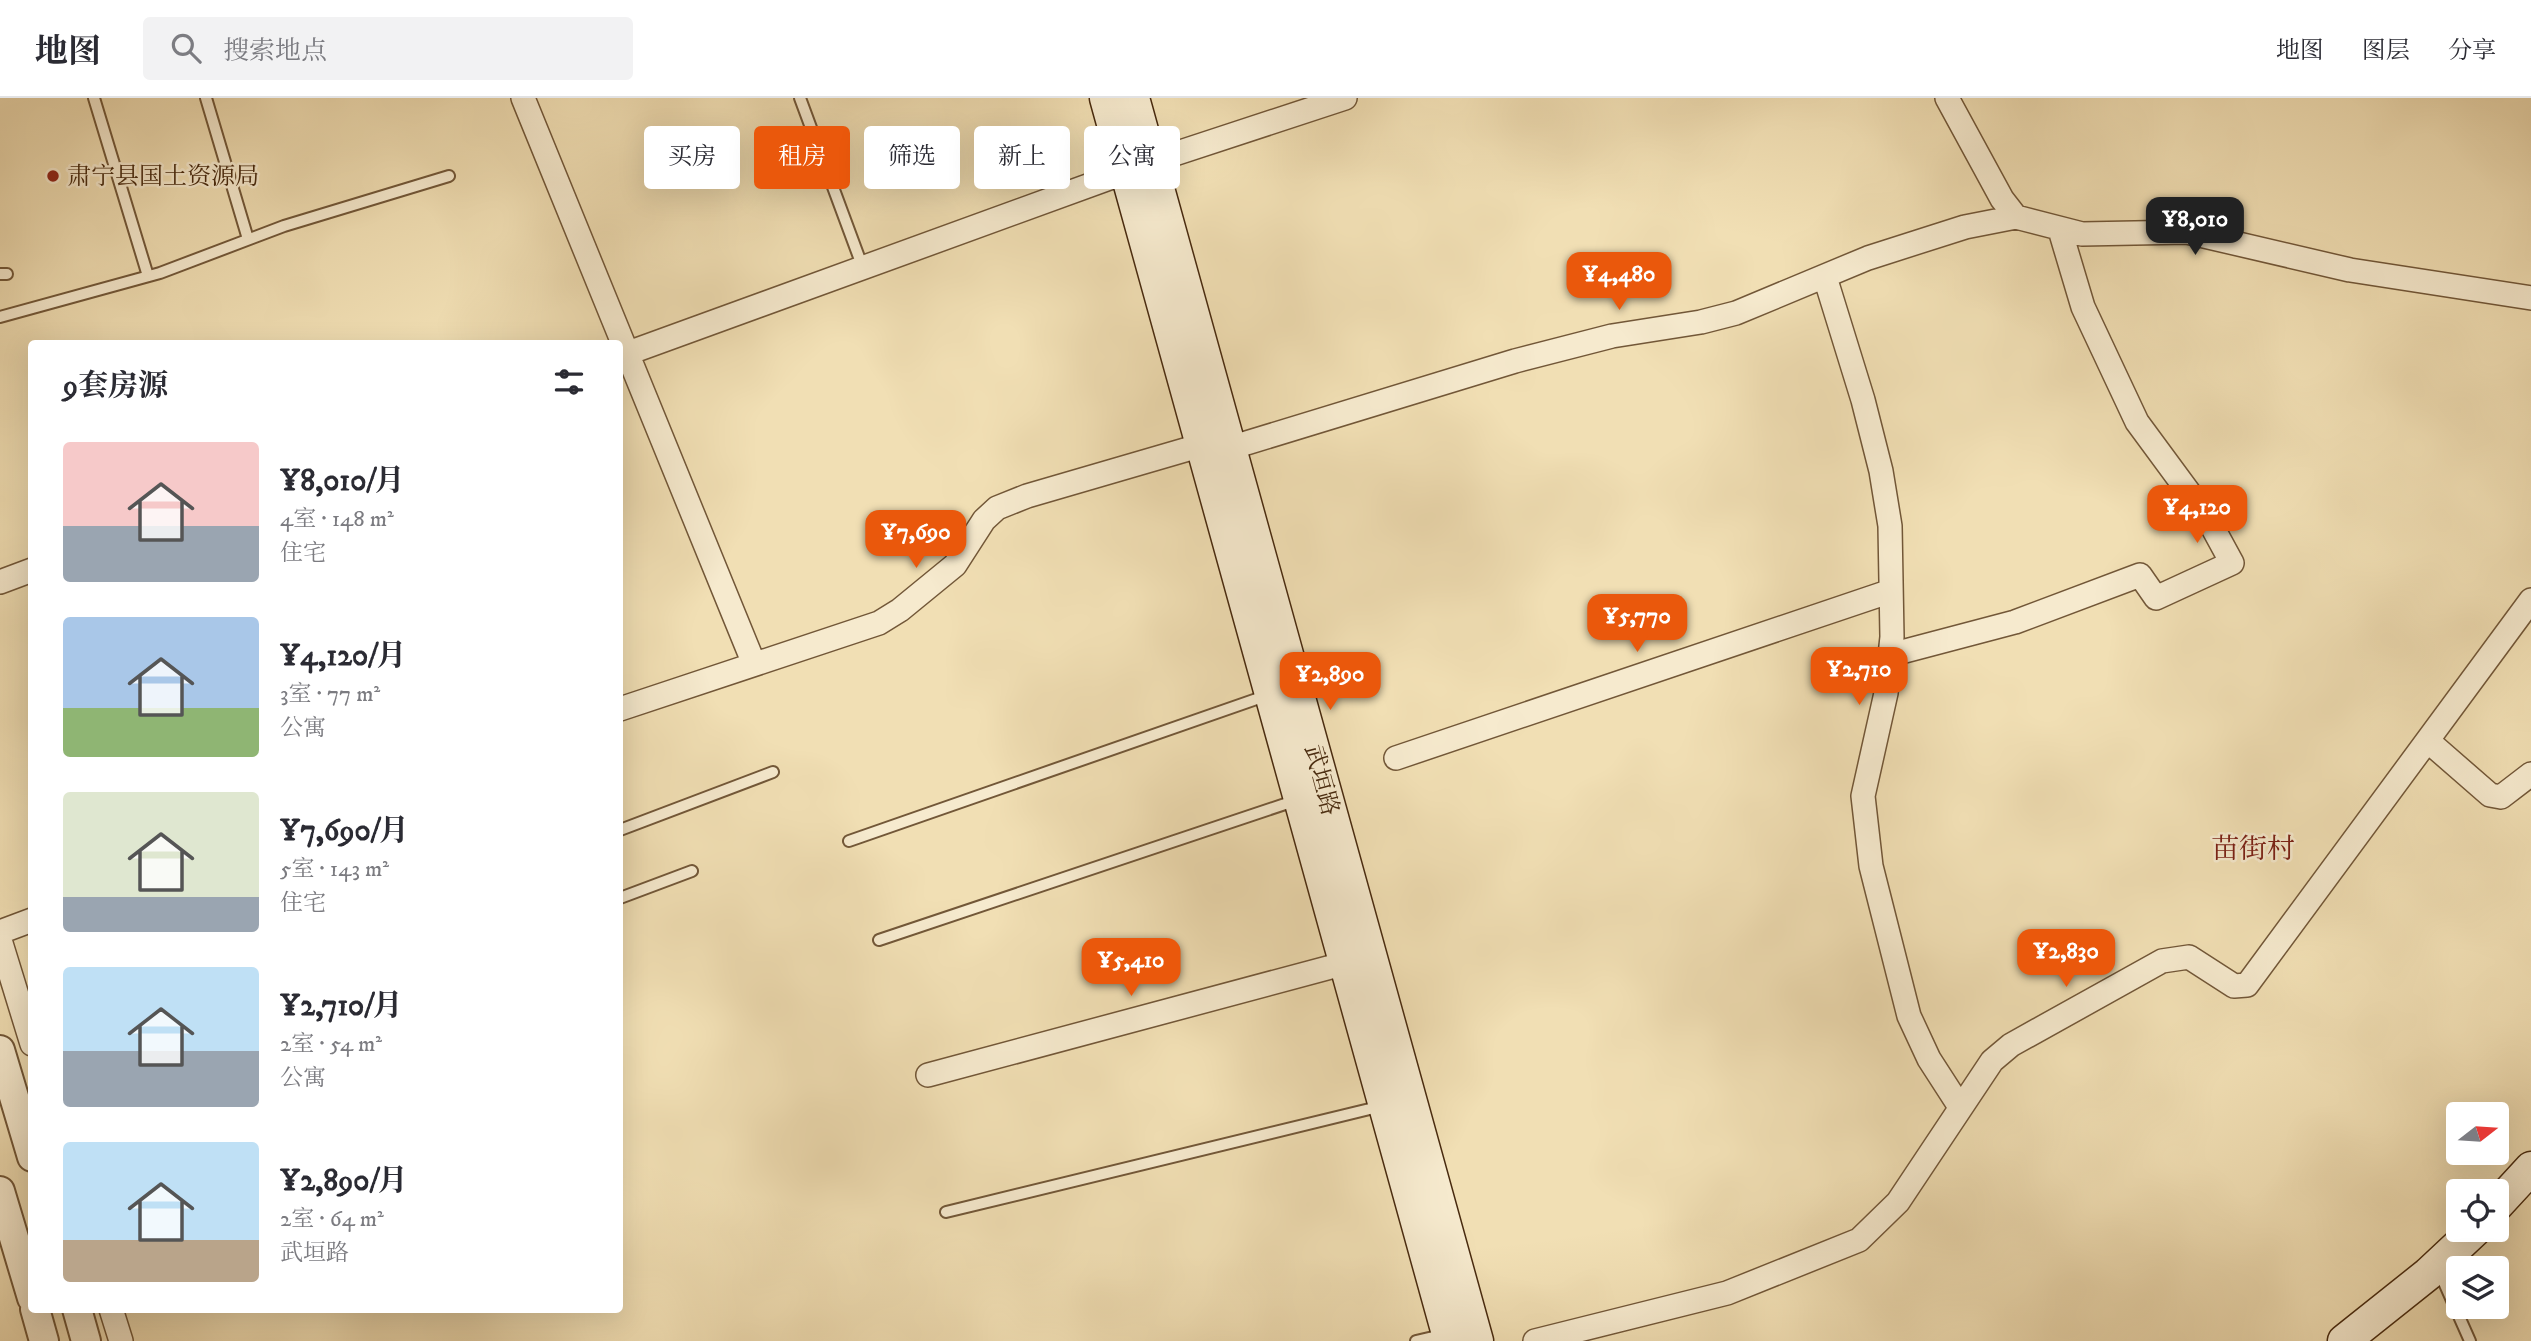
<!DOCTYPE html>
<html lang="zh">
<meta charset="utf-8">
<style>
body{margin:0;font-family:"IM FELL DW Pica","Noto Serif SC",serif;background:#f2f2f3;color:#2b2b33;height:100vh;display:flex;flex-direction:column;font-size:26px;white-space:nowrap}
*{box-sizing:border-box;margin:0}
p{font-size:23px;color:#7c7c81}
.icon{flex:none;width:38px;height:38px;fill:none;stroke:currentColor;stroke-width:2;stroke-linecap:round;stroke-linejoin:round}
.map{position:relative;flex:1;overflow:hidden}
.panel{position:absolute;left:28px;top:242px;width:595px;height:973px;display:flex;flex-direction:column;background:#fff;border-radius:7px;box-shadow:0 7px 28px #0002}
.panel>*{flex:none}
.hud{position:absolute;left:644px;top:28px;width:665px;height:63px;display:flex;gap:14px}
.needle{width:46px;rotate:73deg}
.buttons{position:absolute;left:2446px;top:1004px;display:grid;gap:14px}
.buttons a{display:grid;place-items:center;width:63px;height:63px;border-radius:7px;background:#fff;box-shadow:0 7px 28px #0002;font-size:35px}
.price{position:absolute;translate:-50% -60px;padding:0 16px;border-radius:14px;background:#ea580c;color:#fff;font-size:23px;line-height:46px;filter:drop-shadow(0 2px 4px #0008)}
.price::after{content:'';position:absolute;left:50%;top:42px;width:21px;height:16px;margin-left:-10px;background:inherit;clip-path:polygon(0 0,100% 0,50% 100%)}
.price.active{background:#222;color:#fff}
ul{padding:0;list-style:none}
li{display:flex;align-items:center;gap:21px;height:175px;padding:0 35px}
li span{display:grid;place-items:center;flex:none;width:196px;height:140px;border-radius:7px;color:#555}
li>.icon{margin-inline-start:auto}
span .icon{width:84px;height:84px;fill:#fffc;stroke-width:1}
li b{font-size:30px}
h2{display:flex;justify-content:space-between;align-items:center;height:84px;padding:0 35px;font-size:30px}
.pill{padding:0 24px;border-radius:7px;background:#fff;box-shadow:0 7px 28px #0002;font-size:24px;line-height:63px}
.pill.active{background:#ea580c;color:#fff}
header{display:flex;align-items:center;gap:42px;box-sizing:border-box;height:98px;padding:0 35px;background:#fff;border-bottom:2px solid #e1e1e2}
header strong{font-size:33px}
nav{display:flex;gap:38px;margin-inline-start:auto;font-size:24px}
.search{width:490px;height:63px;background:#f2f2f3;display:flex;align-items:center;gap:18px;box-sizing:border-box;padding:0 24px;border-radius:7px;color:#7c7c81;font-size:26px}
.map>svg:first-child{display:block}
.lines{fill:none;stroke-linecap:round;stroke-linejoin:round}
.service-casing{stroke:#725738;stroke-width:14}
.minor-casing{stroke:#725738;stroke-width:26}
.tertiary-casing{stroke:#725738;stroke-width:32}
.secondary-casing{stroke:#482a0f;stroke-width:35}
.service{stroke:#f6eace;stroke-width:10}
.minor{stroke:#f6eace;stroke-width:23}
.tertiary{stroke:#f6eace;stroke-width:28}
.secondary{stroke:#f6eace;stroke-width:32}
.poi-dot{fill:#8f2418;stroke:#f6eace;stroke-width:2.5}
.labels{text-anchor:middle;stroke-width:5;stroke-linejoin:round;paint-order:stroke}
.poi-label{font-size:24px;fill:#482a0f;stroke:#f6eace;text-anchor:start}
.street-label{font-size:24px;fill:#482a0f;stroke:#f6eace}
.quarter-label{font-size:28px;fill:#7a1f14;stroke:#f6eace}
</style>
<header>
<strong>地图</strong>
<div class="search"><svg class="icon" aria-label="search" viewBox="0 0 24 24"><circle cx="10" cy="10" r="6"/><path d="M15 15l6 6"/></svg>搜索地点</div>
<nav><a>地图</a><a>图层</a><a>分享</a></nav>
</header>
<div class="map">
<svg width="2531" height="1243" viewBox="0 0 2531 1243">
<rect width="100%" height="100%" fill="#f1dfb4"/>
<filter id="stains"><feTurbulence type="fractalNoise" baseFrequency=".00286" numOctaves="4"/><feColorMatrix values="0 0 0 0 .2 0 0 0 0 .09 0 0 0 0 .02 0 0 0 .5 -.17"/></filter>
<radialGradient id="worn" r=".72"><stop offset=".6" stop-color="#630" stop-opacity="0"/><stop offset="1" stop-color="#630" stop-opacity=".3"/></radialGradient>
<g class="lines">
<defs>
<path id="service" d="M94 0 148 178
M206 0 248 141
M800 0 863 170
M0 176H7
M0 219 160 175 284 128 449 78
M620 732 773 674
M849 743 1268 597
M620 800 692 773
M879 842 1297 702
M946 1114 1382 1008
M2438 1171 2470 1243
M1416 1243 1446 1236"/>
<path id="minor" d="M523 0 754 566
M1947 0 2002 101 2016 119 2082 136 2187 134 2350 172 2531 200
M1150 64 1345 0
M1825 179 1863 302 1881 373 1890 428 1892 539 1886 595 1863 698 1871 768 1909 918 1929 961 1960 1009
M620 258 1126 74
M1230 350 1515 263 1612 238 1701 224 1736 215 1868 160 1965 129 2016 119
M0 484 32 472
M1890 557 2015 524 2140 477 2156 500 2232 465 2207 419 2137 324 2083 209 2060 132
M620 611 879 525 900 512 955 467 984 422 997 410 1027 398 1202 347
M2428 643 2490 697 2501 699 2531 676
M1396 660 1891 493
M0 834 32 822
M0 842 32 946
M928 977 1346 865
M111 1211 121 1243
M1535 1243 1727 1195 1859 1142 1898 1104 1992 963 2011 947 2162 863 2189 859 2234 888 2247 887 2531 502"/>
<path id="tertiary" d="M0 952 32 1059
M0 1093 32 1200
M35 1211 44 1243
M77 1211 86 1243"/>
<path id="secondary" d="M1106 0 1450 1243
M1133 0 1477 1243
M2497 1107 2531 1070
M2344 1243 2428 1176 2475 1132"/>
</defs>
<use href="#service" class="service-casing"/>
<use href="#minor" class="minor-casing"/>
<use href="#tertiary" class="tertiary-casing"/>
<use href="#secondary" class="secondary-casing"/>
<use href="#service" class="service"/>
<use href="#minor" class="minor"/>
<use href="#tertiary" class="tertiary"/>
<use href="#secondary" class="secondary"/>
</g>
<circle class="poi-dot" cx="53" cy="78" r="7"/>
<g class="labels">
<g class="poi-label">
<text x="67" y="86">肃宁县国土资源局</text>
</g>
<g class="street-label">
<text transform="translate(1322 682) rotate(75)" y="8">武垣路</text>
</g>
<g class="quarter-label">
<text x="2253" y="760">苗街村</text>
</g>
</g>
<rect width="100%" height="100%" filter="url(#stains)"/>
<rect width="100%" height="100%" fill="url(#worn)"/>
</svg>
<div class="buttons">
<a><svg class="needle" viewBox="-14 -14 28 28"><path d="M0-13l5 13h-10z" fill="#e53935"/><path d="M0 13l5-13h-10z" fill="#7c7c81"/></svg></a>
<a><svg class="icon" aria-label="locate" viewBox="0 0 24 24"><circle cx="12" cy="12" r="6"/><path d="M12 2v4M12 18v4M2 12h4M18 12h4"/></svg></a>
<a><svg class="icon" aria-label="layers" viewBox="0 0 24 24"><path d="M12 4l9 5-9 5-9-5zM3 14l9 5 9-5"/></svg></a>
</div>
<b class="price active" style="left:2195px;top:159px">¥8,010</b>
<b class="price" style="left:1619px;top:214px">¥4,480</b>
<b class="price" style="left:2197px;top:447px">¥4,120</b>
<b class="price" style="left:916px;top:472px">¥7,690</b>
<b class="price" style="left:1637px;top:556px">¥5,770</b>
<b class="price" style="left:1859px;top:609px">¥2,710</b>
<b class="price" style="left:1330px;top:614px">¥2,890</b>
<b class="price" style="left:2066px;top:891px">¥2,830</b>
<b class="price" style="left:1131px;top:900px">¥5,410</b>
<div class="hud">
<a class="pill">买房</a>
<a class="pill active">租房</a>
<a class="pill">筛选</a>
<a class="pill">新上</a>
<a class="pill">公寓</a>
</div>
<section class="panel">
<h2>9套房源<svg class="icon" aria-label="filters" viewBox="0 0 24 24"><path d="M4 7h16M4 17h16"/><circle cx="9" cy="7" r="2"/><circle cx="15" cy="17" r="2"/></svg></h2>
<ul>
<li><span style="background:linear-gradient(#f6c9c9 60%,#9aa5b1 0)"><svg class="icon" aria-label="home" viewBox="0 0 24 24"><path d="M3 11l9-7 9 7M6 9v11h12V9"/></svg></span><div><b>¥8,010/月</b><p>4室 · 148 m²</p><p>住宅</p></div></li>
<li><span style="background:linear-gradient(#a9c7e8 65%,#8fb573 0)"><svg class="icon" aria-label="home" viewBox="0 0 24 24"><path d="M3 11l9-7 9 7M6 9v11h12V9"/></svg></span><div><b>¥4,120/月</b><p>3室 · 77 m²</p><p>公寓</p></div></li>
<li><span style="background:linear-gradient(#dfe7d0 75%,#9aa5b1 0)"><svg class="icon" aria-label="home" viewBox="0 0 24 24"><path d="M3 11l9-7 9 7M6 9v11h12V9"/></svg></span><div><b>¥7,690/月</b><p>5室 · 143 m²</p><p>住宅</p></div></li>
<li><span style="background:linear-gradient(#bfe0f5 60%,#9aa5b1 0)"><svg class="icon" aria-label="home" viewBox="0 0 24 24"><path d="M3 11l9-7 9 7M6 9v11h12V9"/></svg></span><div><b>¥2,710/月</b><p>2室 · 54 m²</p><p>公寓</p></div></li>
<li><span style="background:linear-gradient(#bfe0f5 70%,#b9a48a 0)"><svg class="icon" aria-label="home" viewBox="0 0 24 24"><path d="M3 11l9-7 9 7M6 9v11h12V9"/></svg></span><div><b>¥2,890/月</b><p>2室 · 64 m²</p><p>武垣路</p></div></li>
</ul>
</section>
</div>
